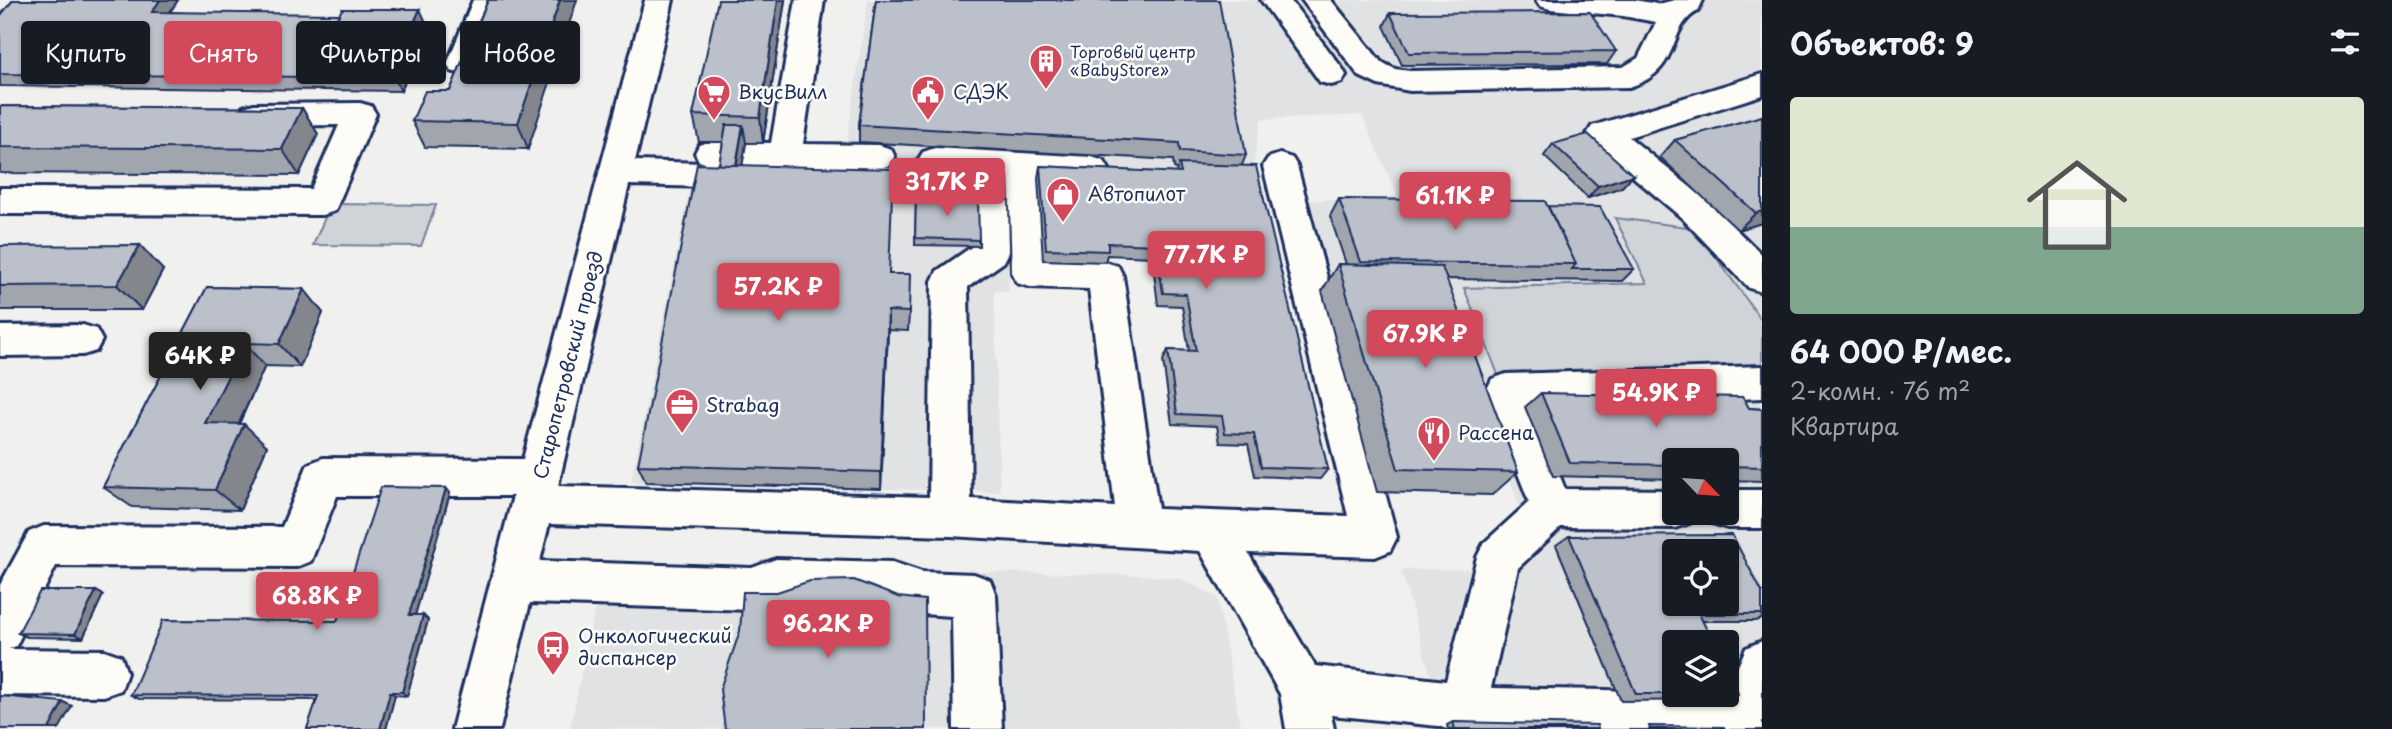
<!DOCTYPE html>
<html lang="ru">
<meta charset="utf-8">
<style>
body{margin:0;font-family:"Playpen Sans",sans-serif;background:#20242c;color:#f1f3f6;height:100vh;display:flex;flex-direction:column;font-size:26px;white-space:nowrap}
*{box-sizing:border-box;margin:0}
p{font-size:23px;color:#9ea1a6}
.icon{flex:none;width:38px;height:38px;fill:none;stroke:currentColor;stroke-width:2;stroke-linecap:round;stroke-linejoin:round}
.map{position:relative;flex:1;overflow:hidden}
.side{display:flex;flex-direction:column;background:#171b24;width:630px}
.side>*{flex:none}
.hud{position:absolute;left:21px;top:21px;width:665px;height:63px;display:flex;gap:14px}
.needle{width:46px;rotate:115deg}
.buttons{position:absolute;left:1662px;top:448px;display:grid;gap:14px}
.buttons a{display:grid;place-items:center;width:77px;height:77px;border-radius:7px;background:#171b24;box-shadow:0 2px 5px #0004;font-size:35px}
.price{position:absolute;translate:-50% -60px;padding:0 16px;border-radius:7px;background:#d1495b;color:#fff;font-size:23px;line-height:46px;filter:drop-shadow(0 2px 4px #0008)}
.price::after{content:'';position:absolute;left:50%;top:42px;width:21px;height:16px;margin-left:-10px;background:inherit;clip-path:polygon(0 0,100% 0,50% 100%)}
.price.active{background:#222;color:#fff}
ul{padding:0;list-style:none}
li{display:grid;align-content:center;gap:14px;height:371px;padding:0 28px}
li span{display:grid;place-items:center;height:217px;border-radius:7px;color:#555}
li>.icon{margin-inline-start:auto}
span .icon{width:126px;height:126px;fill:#fffc;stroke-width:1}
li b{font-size:30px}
h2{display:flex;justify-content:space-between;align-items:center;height:84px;padding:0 28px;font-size:30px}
.tag{padding:0 24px;border-radius:7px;background:#171b24;box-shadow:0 2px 5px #0004;font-size:24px;line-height:63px}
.tag.active{background:#d1495b;color:#fff}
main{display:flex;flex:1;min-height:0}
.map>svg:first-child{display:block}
.built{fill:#e0e2e3;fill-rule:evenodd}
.green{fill:#d0d3d8;stroke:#76819b;stroke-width:2}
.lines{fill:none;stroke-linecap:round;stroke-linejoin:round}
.minor-casing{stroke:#1b2f5e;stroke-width:6}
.minor{fill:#fdfcf7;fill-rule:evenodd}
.wall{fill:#a1a5ae;stroke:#1b2f5e;stroke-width:2}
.shaded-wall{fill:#83868d;stroke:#1b2f5e;stroke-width:2}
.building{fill:#bbc0ca;stroke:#1b2f5e;stroke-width:2;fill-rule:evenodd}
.labels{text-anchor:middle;stroke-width:5;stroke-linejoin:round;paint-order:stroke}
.far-poi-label{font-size:16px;fill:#1b2f5e;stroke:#fdfcf7;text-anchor:start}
.poi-label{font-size:19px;fill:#1b2f5e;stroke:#fdfcf7;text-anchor:start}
.street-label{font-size:19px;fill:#1b2f5e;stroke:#fdfcf7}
</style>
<main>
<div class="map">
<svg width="1762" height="729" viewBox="0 0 1762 729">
<rect width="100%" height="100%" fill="#f0f0ee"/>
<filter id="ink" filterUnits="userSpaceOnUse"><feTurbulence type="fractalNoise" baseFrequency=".0143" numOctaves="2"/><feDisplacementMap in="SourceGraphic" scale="14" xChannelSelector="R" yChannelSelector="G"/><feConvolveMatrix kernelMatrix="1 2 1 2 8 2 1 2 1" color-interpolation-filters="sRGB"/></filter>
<g filter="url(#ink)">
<path class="built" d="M868 0H1762V729L1438 702 1401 570 1481 569 1478 552 1526 525 1450 309 1428 279 1322 278 1302 201 1398 197 1362 115 1261 119 1251 178 1097 180 1004 177 1009 291H994L1000 492 631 482 695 162 843 166ZM1675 460H1727V513H1675ZM1675 551H1727V604H1675ZM1675 642H1727V695H1675Z
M604 565 1140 575 1181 579 1217 597 1241 729H570Z"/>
<path class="green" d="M331 204 436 205 421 246 313 245Z
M1615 218 1695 228 1762 321V371L1499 377 1464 288 1647 283Z"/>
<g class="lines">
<defs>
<path id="minor" d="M473 0H501L477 64 473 71 462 74 451 71 447 64Z
M645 0H673L635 161 705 163 699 161 695 153 699 145 711 141 771 143 796 0H824L803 144 879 145 891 149 895 157 891 165 883 167 926 169 918 160 923 152 935 148 1092 157 1104 161 1109 169 1104 177 1092 181 1042 178 1047 260 1105 262 1118 266 1123 276 1158 509 1348 516 1263 166 1268 158 1280 154 1292 158 1297 166 1397 537 1390 551 1375 557 1248 553 1315 666 1446 681 1477 557 1484 543 1529 502 1486 391 1492 379 1506 374 1762 366V398L1532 407 1565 489 1675 490V513H1694L1690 523 1675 528 1561 527 1518 568 1491 688 1606 690 1724 697 1746 648 1762 641V729H1447L1438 726 1331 715 1334 729H1286L1280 694 1200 551 950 536 549 524 540 561 752 568 776 559 892 562 922 572 974 574 990 580 996 595 1002 729H954L952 616 922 614 892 604 776 601 752 610 530 603 500 729H452L513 496H337L311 561 296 567 56 566 16 646 9 649 104 650 121 656 127 673 121 690 104 696 0 695V585L29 532 44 526 282 527 308 464 323 458 523 459ZM754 166 837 168 831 169 826 178 831 187 843 190 959 195 974 207 973 246 937 271 932 281 929 497 558 486 629 185 748 188 760 185 765 176 760 167ZM979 174 1009 176 1012 273 1017 283 1030 287 1089 289 1115 507 971 499 968 287 1004 262 1009 252 1008 202 1003 193Z
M1261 0H1290L1342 68 1346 75 1342 82 1331 85 1320 82Z
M1302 0H1331L1381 62 1395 69 1410 71 1623 67 1638 58 1656 22 1623 16 1550 9 1540 6 1536 0H1634L1658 4 1675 0H1703L1698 11C1666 27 1683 72 1629 87L1410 91 1378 85 1359 76Z
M1762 74V95L1629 137 1706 200 1762 255V292L1749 288 1682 218 1592 142 1587 134 1592 126Z
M360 103 371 106 376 114 335 211 323 215 0 214V188L311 189 339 125 254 126 243 123 238 115 243 107 254 104Z
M83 325 96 329 102 340 96 351 83 355 0 356V326Z
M1727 490H1762V528H1727L1712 523 1708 513H1727Z"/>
</defs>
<use href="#minor" class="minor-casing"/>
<use href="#minor" class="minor"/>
</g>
<path class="wall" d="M13 0H178L170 12 428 27 401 91 0 86V16Z
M488 0 528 149 425 147 412 121 450 91Z
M785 0 763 143H746L742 165 890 274 909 312 908 331 888 330 881 489 646 482 638 465 719 165 723 142H699L693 115Z
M876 0 1246 155 1242 165 1328 469 1320 479 1255 476 1248 444 1220 443 1217 426 1172 424 1163 361 1168 350 1189 351 1182 306 1158 305 1152 257 1107 255 1105 262 1043 260 1038 178 1040 166 1176 173 1177 169 1174 168 1173 160 859 142V125Z
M1390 13 1616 51 1607 64 1402 65 1384 26Z
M0 106 302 108 318 134 299 175 0 173Z
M1762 116V223L1738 230 1660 157 1675 140Z
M1553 144 1633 175 1622 187 1588 198 1544 156Z
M916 197 979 240V246L915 245Z
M1339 199 1548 206 1634 269 1622 281 1446 279 1518 472 1492 495 1377 492 1322 291 1338 264H1346L1330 216Z
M0 246 163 270 142 310H0Z
M207 287 304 289 323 313 300 367 265 366 239 424 267 446 240 510 132 507 103 487Z
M1541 393 1762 409V481L1727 480V460H1675V479L1553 476 1525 407Z
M446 488 450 493 415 615H423L428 620 407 696 395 695 386 729H307L317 700 139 699 131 695 337 621Z
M1569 536 1762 592V619L1756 621H1703L1675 642V695H1727V671L1738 694 1721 700 1621 701 1556 545Z
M96 591 103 595 83 638 27 637 18 633Z
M1453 722 1598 729H1448L1447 725Z"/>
<path class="shaded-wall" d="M160 0H178L161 25 152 12Z
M560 0H577L528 149 518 123Z
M778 0H785L763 143 760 117Z
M420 9 428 27 401 91 392 73Z
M302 108 318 134 299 175 282 149Z
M743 125 746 143 739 186 736 169Z
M1633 175 1622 187 1588 198 1598 186Z
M1762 211V223L1738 230 1756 213Z
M140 245 163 270 142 310 117 285Z
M304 289 323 313 300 367 279 344Z
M888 311V330L881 489V472Z
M244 343 265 366 229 445 205 423Z
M244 424 267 446 240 510 215 490Z
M446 488 450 493 414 619 409 615Z
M96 591 103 595 83 638 75 634Z
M423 615 428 620 407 696 402 692Z
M390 692 395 695 386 729H380Z
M63 702 72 706 59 729H49Z"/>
<path class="building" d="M13 0H160L152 12 339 14 309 72 311 77 0 74V16Z
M488 0H560L518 123 412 121 425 91H450Z
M718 0H778L760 117 693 115Z
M876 0H1219L1246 155 1180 151 1179 143 859 125Z
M342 9H420L392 73 309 72Z
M1590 12 1616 51 1409 53 1390 13Z
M0 106 302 108 282 149 0 147Z
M1762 116V211L1756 213 1675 140Z
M726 125H743L736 165H719Z
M1588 134 1633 175 1598 186 1553 144Z
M697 164 893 169 889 274H910L909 312 888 311 881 472 638 465Z
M1179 164 1256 166 1328 469 1261 467 1254 434 1225 433 1222 416 1177 414 1168 350 1196 351 1186 294 1163 293 1156 245 1108 243V251L1046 249 1040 166 1181 173Z
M916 197 978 198 979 240 915 238Z
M1339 199 1545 201 1576 264 1361 262Z
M1548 206 1600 207 1634 269H1572L1576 264Z
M140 245 117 285 0 286V246Z
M1338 264 1442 267 1518 472 1398 469Z
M207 287 304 289 279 344 244 343 205 423 244 424 215 490 103 487Z
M1541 393 1743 397 1749 408 1762 409V467L1727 466V460H1675V465L1570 463Z
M381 487 446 488 409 615H423L402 692H390L380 729H307L318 696 131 695 163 620 337 621Z
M1732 535 1762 592V614H1699L1713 642H1675V694H1636L1569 536ZM1675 551H1727V604H1675Z
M854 580 898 597 925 600 926 729H725L720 689 740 631 743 592H777L810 581Z
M40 591H96L75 634 18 633Z
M1727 671 1738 694H1727Z
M0 696 63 702 49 729H0Z
M1453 722 1597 725 1598 729H1455Z
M1649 726 1724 727 1725 729H1650Z"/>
</g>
<defs>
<symbol id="building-pin" viewBox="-11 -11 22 30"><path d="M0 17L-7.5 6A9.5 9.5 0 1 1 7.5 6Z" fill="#d1495b" stroke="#fdfcf7"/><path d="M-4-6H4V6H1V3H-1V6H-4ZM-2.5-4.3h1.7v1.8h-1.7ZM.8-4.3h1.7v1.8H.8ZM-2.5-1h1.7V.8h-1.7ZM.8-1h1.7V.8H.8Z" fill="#fff"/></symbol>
<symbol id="supermarket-pin" viewBox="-11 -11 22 30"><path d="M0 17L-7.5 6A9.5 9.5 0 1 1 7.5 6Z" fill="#d1495b" stroke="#fdfcf7"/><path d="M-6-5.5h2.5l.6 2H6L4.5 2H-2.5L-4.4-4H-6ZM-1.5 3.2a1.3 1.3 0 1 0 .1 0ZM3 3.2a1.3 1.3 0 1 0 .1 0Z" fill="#fff"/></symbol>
<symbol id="civic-pin" viewBox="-11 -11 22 30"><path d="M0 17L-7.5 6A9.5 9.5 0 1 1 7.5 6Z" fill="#d1495b" stroke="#fdfcf7"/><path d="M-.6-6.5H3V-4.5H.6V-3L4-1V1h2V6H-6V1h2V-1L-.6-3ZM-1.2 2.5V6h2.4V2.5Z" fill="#fff"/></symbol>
<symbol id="shop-pin" viewBox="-11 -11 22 30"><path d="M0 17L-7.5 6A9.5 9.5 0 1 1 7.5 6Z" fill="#d1495b" stroke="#fdfcf7"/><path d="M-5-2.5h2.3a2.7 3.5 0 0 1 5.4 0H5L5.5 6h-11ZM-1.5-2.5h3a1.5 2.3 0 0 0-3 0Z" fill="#fff"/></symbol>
<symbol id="office-pin" viewBox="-11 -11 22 30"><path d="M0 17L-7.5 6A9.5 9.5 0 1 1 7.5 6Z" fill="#d1495b" stroke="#fdfcf7"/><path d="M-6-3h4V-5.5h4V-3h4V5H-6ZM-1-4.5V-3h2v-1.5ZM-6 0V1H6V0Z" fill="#fff"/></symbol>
<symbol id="restaurant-pin" viewBox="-11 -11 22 30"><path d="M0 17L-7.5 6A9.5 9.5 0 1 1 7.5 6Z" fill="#d1495b" stroke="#fdfcf7"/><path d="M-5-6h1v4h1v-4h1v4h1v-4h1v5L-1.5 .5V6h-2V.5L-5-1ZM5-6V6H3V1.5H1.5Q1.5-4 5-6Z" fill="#fff"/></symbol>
<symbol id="bus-pin" viewBox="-11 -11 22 30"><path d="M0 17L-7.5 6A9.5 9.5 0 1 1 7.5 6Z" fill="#d1495b" stroke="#fdfcf7"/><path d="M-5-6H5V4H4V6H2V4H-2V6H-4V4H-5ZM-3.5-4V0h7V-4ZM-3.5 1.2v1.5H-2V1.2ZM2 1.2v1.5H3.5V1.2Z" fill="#fff"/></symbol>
</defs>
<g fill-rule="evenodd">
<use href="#building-pin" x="1027" y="42" width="38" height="52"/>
<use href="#supermarket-pin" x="695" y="73" width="38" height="52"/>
<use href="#civic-pin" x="909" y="73" width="38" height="52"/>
<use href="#shop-pin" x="1044" y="175" width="38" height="52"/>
<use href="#office-pin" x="663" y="386" width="38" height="52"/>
<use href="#restaurant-pin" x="1415" y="414" width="38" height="52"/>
<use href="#bus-pin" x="534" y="628" width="38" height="52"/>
</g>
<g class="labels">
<g class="far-poi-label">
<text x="1070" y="58">Торговый центр<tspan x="1070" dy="18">«BabyStore»</tspan></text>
</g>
<g class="poi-label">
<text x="738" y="99">ВкусВилл</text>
<text x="953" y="99">СДЭК</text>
<text x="1088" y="201">Автопилот</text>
<text x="706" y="412">Strabag</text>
<text x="1458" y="440">Рассена</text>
<text x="578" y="643">Онкологический<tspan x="578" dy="22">диспансер</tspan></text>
</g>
<g class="street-label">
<text transform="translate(568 365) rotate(-76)" y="7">Старопетровский проезд</text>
</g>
</g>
</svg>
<div class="buttons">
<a><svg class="needle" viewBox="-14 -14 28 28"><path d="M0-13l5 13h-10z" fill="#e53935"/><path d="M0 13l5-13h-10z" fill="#9ea1a6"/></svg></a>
<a><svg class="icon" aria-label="locate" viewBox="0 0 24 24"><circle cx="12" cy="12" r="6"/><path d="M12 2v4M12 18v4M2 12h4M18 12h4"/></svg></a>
<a><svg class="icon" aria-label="layers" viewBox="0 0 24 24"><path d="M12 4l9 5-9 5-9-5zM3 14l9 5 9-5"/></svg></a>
</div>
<b class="price" style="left:947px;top:218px">31.7K ₽</b>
<b class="price" style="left:1455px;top:232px">61.1K ₽</b>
<b class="price" style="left:1206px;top:291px">77.7K ₽</b>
<b class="price" style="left:778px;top:323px">57.2K ₽</b>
<b class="price" style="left:1425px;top:370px">67.9K ₽</b>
<b class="price active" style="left:200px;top:392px">64K ₽</b>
<b class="price" style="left:1656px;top:429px">54.9K ₽</b>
<b class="price" style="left:317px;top:632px">68.8K ₽</b>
<b class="price" style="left:828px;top:660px">96.2K ₽</b>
<div class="hud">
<a class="tag">Купить</a>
<a class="tag active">Снять</a>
<a class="tag">Фильтры</a>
<a class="tag">Новое</a>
</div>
</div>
<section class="side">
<h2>Объектов: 9<svg class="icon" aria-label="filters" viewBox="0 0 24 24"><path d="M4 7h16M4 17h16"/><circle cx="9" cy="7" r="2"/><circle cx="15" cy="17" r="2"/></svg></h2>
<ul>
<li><span style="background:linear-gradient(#dfe7d0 60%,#7fa58c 0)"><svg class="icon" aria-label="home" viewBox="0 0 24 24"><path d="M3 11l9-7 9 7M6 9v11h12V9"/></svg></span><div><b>64 000 ₽/мес.</b><p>2-комн. · 76 m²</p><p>Квартира</p></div></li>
</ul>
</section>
</main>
